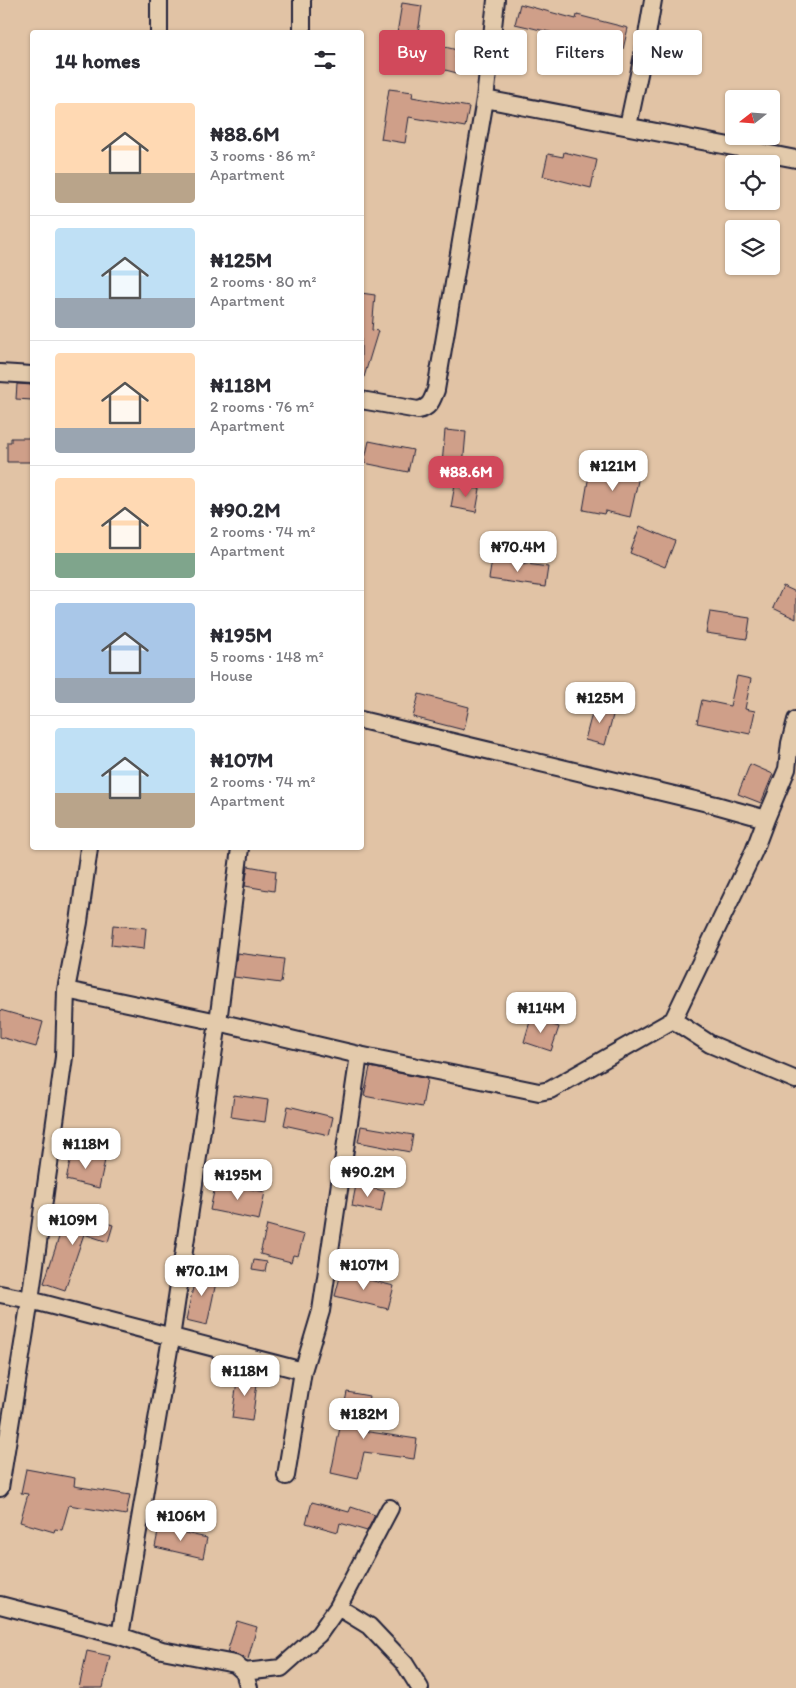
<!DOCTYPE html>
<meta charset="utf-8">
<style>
body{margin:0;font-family:Itim,sans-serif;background:#f7f7f7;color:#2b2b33;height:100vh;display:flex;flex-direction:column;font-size:19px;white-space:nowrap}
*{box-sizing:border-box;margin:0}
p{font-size:16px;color:#7c7c81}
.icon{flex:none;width:28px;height:28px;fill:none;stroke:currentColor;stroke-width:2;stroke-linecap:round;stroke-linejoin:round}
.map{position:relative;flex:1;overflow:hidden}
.drawer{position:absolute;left:30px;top:30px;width:334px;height:820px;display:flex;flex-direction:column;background:#fff;border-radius:5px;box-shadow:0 1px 4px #0004}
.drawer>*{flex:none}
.guide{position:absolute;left:379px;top:30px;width:341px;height:45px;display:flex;gap:10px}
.needle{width:32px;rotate:253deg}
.buttons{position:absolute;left:725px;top:90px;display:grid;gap:10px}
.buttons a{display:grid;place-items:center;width:55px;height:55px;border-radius:5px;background:#fff;box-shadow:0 1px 4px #0004;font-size:25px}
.price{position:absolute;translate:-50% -42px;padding:0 11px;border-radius:10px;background:#fff;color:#222;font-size:16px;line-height:32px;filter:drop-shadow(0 1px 2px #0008)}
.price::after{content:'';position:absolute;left:50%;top:30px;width:15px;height:11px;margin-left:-8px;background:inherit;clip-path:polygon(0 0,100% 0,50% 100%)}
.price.selected{background:#d1495b;color:#fff}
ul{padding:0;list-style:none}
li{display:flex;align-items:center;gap:15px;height:125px;padding:0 25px}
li+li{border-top:1px solid #e1e1e2}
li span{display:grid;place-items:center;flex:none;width:140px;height:100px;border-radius:5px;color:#555}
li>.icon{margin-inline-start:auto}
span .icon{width:60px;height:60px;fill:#fffc;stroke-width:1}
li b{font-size:21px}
h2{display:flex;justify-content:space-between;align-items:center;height:60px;padding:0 25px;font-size:21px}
.chip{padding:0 18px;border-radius:5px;background:#fff;box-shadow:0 1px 4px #0004;font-size:18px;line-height:45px}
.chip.selected{background:#d1495b;color:#fff}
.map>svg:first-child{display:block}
.building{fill:#cf9f89;stroke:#22223b}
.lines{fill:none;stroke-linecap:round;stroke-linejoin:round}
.minor-casing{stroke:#22223b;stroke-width:20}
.minor{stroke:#e3caab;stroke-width:16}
</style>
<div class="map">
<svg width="796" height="1688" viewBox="0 0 796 1688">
<rect width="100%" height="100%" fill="#e1c3a5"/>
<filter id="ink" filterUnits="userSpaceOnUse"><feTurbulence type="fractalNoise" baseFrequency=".02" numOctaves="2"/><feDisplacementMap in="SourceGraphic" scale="10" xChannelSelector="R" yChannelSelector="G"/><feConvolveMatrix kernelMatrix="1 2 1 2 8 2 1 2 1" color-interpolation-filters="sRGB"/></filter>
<g filter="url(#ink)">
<path class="building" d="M402 3 422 6 417 40 457 50 455 58 460 60 457 73 422 64 423 56 394 52Z
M520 4 576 19 577 15 628 28 623 49 515 24Z
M389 89 413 92 412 97 469 107 465 127 409 117 405 143 381 139Z
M564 152 597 160 591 188 543 176 548 154 563 157Z
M361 293 375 295 372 330 378 331 364 377H361Z
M17 384 32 385V400L16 399Z
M445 430 466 432 462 478 441 476Z
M11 438H32V462H7V442H11Z
M369 441 413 450 408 472 364 463Z
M620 463 641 467 630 517 605 511 604 514 583 510 589 475 617 480Z
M455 484 480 489 476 512 451 507Z
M640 526 675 541 665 567 630 553Z
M492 559 548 567 545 587 489 579Z
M783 586 796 592V619L773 608Z
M710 612 750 618 747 639 706 633Z
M737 676 751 679 745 709 755 711 750 734 697 723 702 700 730 706Z
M419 694 469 707 464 730 413 717Z
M595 702 615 708 605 745 585 740Z
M750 764 773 774 761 803 738 794Z
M248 866 276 871 274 891 245 886Z
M113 925 146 928 144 949 111 945Z
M237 953 284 959 281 983 234 977Z
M0 1010 43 1022 36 1047 0 1037Z
M531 1018 559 1027 551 1051 524 1042Z
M370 1067 427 1079 422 1107 364 1096Z
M234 1095 268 1100 265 1122 231 1117Z
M288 1106 333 1117 329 1135 284 1125Z
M361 1126 413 1135 410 1152 358 1142Z
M72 1152 105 1160 99 1188 66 1180Z
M354 1158 364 1160 360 1174 352 1172Z
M216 1182 265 1192 259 1220 210 1210Z
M356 1185 385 1191 381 1212 352 1206Z
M66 1211 113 1225 108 1242 84 1234 65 1290 44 1283 62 1228H61Z
M267 1225 304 1235 298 1256 293 1255 291 1262 260 1254Z
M254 1260 267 1262 265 1272 252 1270Z
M197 1269 218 1273 207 1325 186 1320Z
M341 1273 394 1286 388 1309 335 1296Z
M238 1373 258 1376 252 1421 232 1418Z
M347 1392 369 1396 363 1431 417 1439 414 1459 364 1452 358 1479 331 1473Z
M26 1469 75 1478 74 1486 130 1495 126 1515 69 1505 62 1530 55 1529 54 1532 20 1522 28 1494 21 1493Z
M312 1502 349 1512 351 1507 375 1515 367 1531 340 1523 338 1532 306 1523Z
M159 1527 207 1538 203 1558 155 1547Z
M237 1621 257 1627 248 1659 227 1652Z
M87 1651 110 1656 103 1688H79Z"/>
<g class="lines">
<defs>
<path id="minor" d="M302 0V32
M159 32V0
M485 99 796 159
M628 126 646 41 653 0
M0 373 32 375
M361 400 418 410C430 408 432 400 436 390L485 99 496 0
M361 720 716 805 766 819 754 851 673 1020
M766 819 787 769 790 743 796 720
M66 990 218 1022 359 1055 321 1311 303 1371 286 1476
M359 1055 539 1092 550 1090 673 1020 710 1044 796 1080
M0 1294 30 1300 303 1371
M0 1488 30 1300 64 1057 66 990 79 922 89 848
M0 1605 120 1636 162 1650 235 1664 244 1672 249 1688
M338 1607 369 1626 405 1664 420 1688
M120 1636 171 1338 218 1022 240 848
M244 1672 281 1668 319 1634 338 1607 390 1508"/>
</defs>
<use href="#minor" class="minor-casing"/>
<use href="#minor" class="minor"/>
</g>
</g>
</svg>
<div class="buttons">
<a><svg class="needle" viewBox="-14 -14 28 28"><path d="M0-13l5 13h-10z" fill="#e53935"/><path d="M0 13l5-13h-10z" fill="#7c7c81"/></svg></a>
<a><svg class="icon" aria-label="locate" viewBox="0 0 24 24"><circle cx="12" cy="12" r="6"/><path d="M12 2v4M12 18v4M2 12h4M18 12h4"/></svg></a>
<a><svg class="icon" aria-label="layers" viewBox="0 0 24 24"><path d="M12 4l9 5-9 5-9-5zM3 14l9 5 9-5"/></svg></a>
</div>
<b class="price" style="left:613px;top:492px">₦121M</b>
<b class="price selected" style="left:466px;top:498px">₦88.6M</b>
<b class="price" style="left:518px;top:573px">₦70.4M</b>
<b class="price" style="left:600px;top:724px">₦125M</b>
<b class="price" style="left:541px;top:1034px">₦114M</b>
<b class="price" style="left:86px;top:1170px">₦118M</b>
<b class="price" style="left:368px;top:1198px">₦90.2M</b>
<b class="price" style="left:238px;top:1201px">₦195M</b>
<b class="price" style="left:73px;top:1246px">₦109M</b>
<b class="price" style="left:364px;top:1291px">₦107M</b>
<b class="price" style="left:202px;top:1297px">₦70.1M</b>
<b class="price" style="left:245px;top:1397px">₦118M</b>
<b class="price" style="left:364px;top:1440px">₦182M</b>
<b class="price" style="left:181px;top:1542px">₦106M</b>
<div class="guide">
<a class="chip selected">Buy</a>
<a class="chip">Rent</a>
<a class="chip">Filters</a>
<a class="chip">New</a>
</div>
<section class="drawer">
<h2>14 homes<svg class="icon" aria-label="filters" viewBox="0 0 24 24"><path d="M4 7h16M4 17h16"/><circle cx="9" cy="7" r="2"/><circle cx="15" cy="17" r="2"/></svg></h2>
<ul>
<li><span style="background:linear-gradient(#ffd9b3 70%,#b9a48a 0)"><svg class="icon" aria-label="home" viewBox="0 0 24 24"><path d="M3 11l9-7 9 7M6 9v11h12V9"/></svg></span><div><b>₦88.6M</b><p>3 rooms · 86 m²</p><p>Apartment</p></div></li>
<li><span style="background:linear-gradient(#bfe0f5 70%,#9aa5b1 0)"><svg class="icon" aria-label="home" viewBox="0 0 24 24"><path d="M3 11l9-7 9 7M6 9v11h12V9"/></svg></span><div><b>₦125M</b><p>2 rooms · 80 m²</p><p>Apartment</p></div></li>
<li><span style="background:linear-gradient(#ffd9b3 75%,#9aa5b1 0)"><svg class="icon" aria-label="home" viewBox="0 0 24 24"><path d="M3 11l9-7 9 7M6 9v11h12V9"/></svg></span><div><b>₦118M</b><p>2 rooms · 76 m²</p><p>Apartment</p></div></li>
<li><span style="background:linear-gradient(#ffd9b3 75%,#7fa58c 0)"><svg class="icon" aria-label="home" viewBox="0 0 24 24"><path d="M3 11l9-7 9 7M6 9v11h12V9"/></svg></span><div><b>₦90.2M</b><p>2 rooms · 74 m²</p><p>Apartment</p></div></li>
<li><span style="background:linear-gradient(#a9c7e8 75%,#9aa5b1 0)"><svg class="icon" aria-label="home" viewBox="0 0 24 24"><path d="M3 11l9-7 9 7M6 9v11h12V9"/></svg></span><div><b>₦195M</b><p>5 rooms · 148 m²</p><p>House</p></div></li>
<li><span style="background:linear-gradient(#bfe0f5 65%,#b9a48a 0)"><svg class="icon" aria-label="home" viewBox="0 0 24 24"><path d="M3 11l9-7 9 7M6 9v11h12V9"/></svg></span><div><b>₦107M</b><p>2 rooms · 74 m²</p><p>Apartment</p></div></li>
</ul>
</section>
</div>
